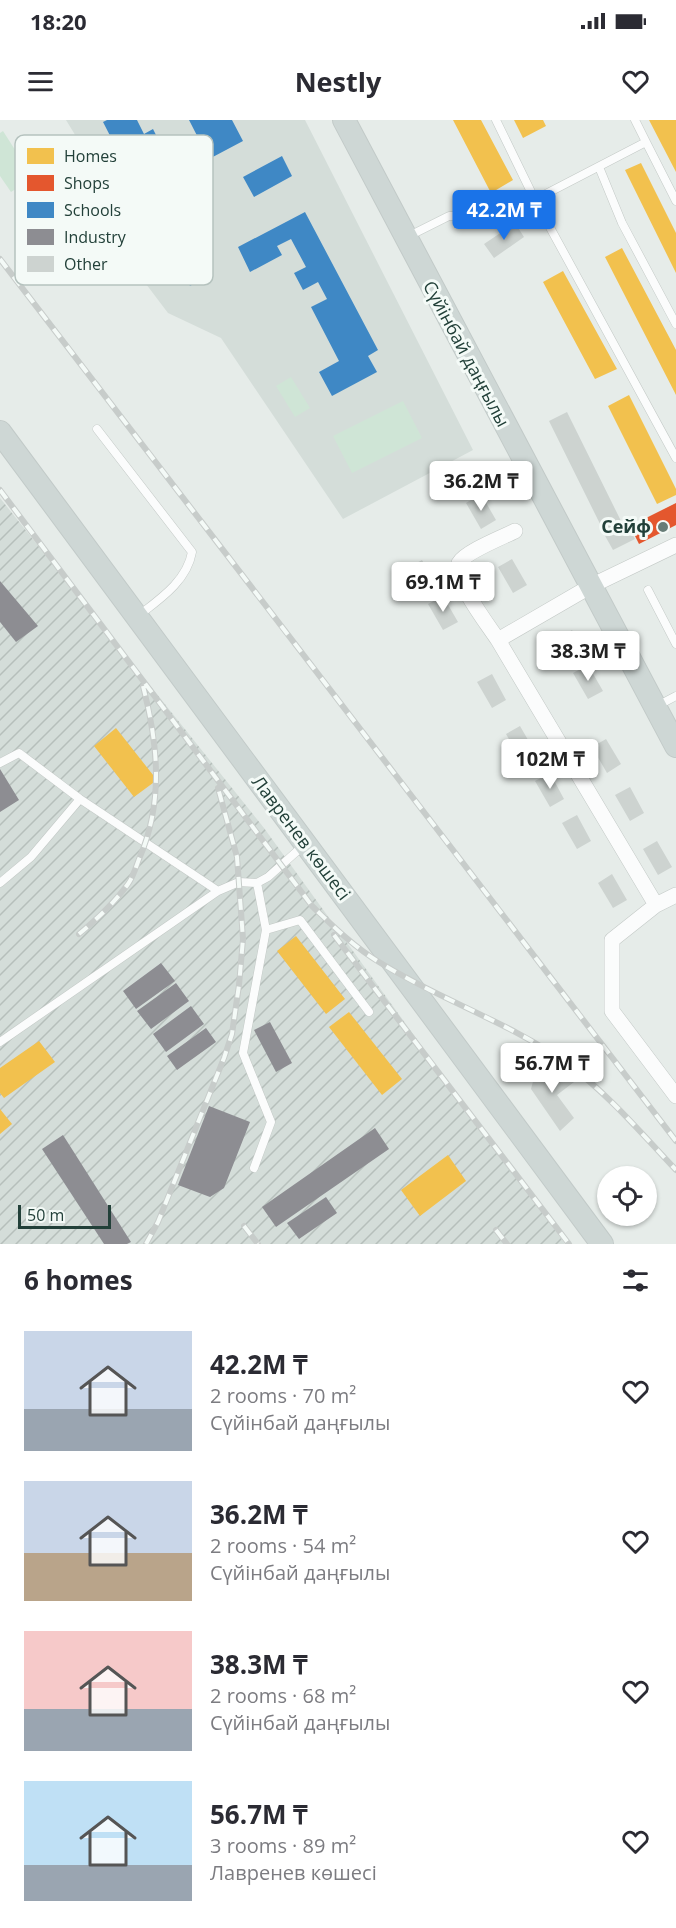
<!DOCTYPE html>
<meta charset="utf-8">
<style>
body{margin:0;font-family:"Open Sans",sans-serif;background:#f2f2f3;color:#2b2b33;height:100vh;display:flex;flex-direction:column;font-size:22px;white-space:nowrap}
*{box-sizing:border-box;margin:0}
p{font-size:20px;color:#7c7c81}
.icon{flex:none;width:33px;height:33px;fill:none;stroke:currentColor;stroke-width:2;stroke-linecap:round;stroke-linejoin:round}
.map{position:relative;height:1124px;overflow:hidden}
.details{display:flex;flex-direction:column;background:#fff;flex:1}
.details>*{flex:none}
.tools{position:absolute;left:597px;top:1046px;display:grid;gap:12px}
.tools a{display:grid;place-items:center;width:60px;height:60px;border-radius:50%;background:#fff;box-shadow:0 2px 4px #0004;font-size:30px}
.scale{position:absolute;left:18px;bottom:15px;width:93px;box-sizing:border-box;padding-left:6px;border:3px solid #224039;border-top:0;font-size:16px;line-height:21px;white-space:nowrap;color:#224039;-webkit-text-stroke:4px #f4faf7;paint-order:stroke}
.price{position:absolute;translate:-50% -51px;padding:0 14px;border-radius:6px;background:#fff;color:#222;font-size:20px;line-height:39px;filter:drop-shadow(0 2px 3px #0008)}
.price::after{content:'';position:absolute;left:50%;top:36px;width:18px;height:14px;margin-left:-9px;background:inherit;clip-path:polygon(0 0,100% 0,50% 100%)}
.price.current{background:#1a73e8;color:#fff}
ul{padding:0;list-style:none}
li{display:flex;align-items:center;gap:18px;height:150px;padding:0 24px}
li span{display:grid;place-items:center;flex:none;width:168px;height:120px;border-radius:0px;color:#555}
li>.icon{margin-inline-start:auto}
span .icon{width:72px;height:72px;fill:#fffc;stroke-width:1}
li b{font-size:26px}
h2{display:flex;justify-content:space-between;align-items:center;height:72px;padding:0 24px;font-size:26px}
.status{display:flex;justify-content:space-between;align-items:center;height:42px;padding:0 30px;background:#fff;direction:ltr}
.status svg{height:16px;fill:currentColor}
header{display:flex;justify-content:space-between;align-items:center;height:78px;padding:0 24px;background:#fff;font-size:27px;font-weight:700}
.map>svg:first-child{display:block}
.built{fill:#d4ddd9}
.industrial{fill:url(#industrial-furrows)}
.garden{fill:#cfe5d6}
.homes{fill:#f2c14e}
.shops{fill:#e4572e}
.schools{fill:#3f88c5}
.industry{fill:#8d8d92}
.building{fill:#cdd3d0}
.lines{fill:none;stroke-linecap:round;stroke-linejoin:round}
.lane-casing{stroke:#c3c9c6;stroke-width:9}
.street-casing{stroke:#c3c9c6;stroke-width:16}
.primary-casing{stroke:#c2cac8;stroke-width:24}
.lane{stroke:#fbfcfc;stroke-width:8}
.street{stroke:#fbfcfc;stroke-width:15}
.primary{stroke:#ced7d5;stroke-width:22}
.rail-casing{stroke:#c7ccca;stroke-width:6}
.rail{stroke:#f4faf7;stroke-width:4;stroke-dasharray:11;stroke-linecap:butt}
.poi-dot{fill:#677c77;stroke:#f4faf7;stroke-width:2}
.labels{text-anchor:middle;stroke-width:6;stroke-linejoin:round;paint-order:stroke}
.street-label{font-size:18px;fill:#224039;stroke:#f4faf7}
.poi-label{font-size:18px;font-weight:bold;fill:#224039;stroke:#f4faf7;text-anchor:end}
.key{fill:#f4faf7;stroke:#b5c2be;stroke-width:1.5}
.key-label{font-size:16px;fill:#224039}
</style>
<div class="status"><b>18:20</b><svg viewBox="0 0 49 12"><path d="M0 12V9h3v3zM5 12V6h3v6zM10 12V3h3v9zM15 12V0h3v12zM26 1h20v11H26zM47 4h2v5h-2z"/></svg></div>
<header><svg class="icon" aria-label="menu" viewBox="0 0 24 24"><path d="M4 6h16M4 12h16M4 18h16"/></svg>Nestly<svg class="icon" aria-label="heart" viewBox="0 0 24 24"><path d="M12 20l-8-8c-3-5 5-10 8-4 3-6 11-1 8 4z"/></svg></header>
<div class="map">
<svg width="676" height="1124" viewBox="0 0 676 1124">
<defs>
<pattern id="industrial-furrows" width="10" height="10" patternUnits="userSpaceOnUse" patternTransform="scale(1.5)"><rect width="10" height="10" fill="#d4ddd9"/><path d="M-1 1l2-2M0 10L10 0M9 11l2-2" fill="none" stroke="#b6bfbb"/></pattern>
</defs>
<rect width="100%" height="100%" fill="#e6ece9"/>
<path class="built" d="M66 0H305L473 330 343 399 221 218 168 193 121 131 135 113Z"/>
<path class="industrial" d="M0 378 264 708 565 1124H0Z"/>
<path class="garden" d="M3 11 33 58 11 72 0 56V13Z
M291 257 310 288 295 297 276 266Z
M403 281 422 318 352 353 333 316Z"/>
<path class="homes" d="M453 0H481L513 60 491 73Z
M514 0H543L546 6 523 18Z
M649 0H676V52Z
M641 43 676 113V153L625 50Z
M622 128 676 230V275L605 137Z
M563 151 617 249 595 259 543 162Z
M629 275 676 369V375L657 384 608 286Z
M116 608 157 660 134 677 94 626Z
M296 816 345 879 326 894 277 831Z
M349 892 402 959 382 975 329 907Z
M39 921 55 942 4 978 0 973V948Z
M0 989 12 1004 0 1014Z
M448 1035 466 1061 420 1096 401 1070Z"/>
<path class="shops" d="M676 383V405L639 424 630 406Z"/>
<path class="schools" d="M107 0H137L144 14 153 9 161 25 154 28 170 58 140 74 103 2Z
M189 0H232L243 21 209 39Z
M282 36 292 56 254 77 243 57Z
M305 92 378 230 368 236 377 252 332 276 319 252 339 241 311 187 327 179 318 162 303 170 294 153 306 147 291 119 277 126 282 135 250 152 238 127Z
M193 136 205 158 190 166 178 145Z"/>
<path class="industry" d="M0 461 38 506 16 522 0 502Z
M0 649 19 680 0 692Z
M161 843 175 861 136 889 123 871Z
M176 863 189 881 151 909 137 891Z
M191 886 204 904 166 932 153 914Z
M270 902 292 943 276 952 254 910Z
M206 908 216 922 177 950 167 936Z
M209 986 250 1002 224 1068 210 1077 178 1065Z
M375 1008 389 1029 276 1107 262 1087Z
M63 1015 131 1122 127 1124H104L42 1029Z
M326 1077 337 1093 299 1119 287 1103Z"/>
<path class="building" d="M515 103 524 117 494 138 484 124Z
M567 292 622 403 604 412 549 301Z
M481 374 496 400 481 409 466 383Z
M627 404 635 419 613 430 604 414Z
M512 439 527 465 513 473 498 447Z
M422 440 437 466 423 474 408 448Z
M443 476 458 502 443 510 428 484Z
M572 510 587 536 573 545 558 519Z
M588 545 603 571 588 579 573 553Z
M492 554 506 580 492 588 477 562Z
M520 606 535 632 521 640 506 614Z
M606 619 621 644 607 653 592 627Z
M550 653 564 679 550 687 535 661Z
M630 667 644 693 630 701 615 675Z
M577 695 591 721 577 729 562 703Z
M657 721 672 747 658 755 643 729Z
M612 754 627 780 613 788 598 763Z
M546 942 574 962 557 975 574 998 560 1011 531 969 535 954Z"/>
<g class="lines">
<defs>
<path id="lane" d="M496 0 535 80 676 338
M635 0 646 22
M599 47 622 103 676 204
M409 116 449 96H490L511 92 646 22 676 81
M97 309 192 432C187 461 160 479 138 496
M648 470 676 524
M659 585 676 576
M0 643 19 633 80 679 218 771
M0 763 31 737 80 679
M266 810 300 800 369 892
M0 922 218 771 239 762 257 763 268 757 304 725
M254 1048 271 1002 243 933 266 810 257 763"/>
<path id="street" d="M676 425 591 466 498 520 656 785 676 775
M498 520C489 506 452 459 459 443 465 432 503 417 515 411
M656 785 612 820V891L676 976"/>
<path id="primary" d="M344 0 676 626
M0 312 602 1124"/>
</defs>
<use href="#lane" class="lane-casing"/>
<use href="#street" class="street-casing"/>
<use href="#primary" class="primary-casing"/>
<use href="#lane" class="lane"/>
<use href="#street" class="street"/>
<use href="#primary" class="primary"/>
<defs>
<path id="rail" d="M0 139 676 1021
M0 370 312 786C333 806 354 827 379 842 440 880 509 902 568 944 608 974 642 1014 676 1050
M79 814C96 800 115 782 128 764 133 757 136 747 139 739 164 682 158 624 143 566
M334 815 569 1124
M244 1106 258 1124
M496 1110 507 1124
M146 1124 158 1102 224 938 232 914 239 865 243 819 237 737 218 668"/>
</defs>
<use href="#rail" class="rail-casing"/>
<use href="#rail" class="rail"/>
</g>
<circle class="poi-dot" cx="663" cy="407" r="6"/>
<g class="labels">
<g class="street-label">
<text transform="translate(466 234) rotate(62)" y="6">Сүйінбай даңғылы</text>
<text transform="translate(301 718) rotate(53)" y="6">Лавренев көшесі</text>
</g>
<g class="poi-label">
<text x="651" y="413">Сейф</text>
</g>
</g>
<rect x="15" y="15" width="198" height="150" rx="9" class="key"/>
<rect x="27" y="28" width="27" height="16" fill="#f2c14e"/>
<rect x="27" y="55" width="27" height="16" fill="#e4572e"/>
<rect x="27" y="82" width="27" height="16" fill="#3f88c5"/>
<rect x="27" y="109" width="27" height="16" fill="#8d8d92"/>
<rect x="27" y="136" width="27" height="16" fill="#cdd3d0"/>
<g class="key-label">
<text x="64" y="42">Homes</text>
<text x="64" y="69">Shops</text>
<text x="64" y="96">Schools</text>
<text x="64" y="123">Industry</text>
<text x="64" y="150">Other</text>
</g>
</svg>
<div class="tools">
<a><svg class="icon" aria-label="locate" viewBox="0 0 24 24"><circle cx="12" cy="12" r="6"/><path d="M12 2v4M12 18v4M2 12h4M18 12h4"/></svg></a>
</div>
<div class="scale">50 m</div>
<b class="price current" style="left:504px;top:121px">42.2M ₸</b>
<b class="price" style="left:481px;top:392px">36.2M ₸</b>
<b class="price" style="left:443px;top:493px">69.1M ₸</b>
<b class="price" style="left:588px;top:562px">38.3M ₸</b>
<b class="price" style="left:550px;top:670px">102M ₸</b>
<b class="price" style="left:552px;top:974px">56.7M ₸</b>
</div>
<section class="details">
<h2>6 homes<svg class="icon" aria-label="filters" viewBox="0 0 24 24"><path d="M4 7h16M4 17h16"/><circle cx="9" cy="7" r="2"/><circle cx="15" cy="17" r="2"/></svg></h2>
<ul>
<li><span style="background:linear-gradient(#c9d6e8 65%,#9aa5b1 0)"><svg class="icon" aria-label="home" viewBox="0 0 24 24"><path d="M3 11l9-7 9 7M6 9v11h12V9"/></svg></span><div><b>42.2M ₸</b><p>2 rooms · 70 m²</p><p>Сүйінбай даңғылы</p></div><svg class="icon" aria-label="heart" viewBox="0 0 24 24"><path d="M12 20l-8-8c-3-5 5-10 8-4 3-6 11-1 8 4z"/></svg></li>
<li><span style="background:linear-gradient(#c9d6e8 60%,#b9a48a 0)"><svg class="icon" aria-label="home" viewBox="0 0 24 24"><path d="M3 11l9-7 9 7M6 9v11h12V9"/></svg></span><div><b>36.2M ₸</b><p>2 rooms · 54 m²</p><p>Сүйінбай даңғылы</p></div><svg class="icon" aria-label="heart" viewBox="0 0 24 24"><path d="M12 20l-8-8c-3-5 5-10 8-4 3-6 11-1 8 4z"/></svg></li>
<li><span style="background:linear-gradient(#f6c9c9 65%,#9aa5b1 0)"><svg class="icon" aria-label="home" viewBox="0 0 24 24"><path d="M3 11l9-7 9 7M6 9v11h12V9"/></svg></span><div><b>38.3M ₸</b><p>2 rooms · 68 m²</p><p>Сүйінбай даңғылы</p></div><svg class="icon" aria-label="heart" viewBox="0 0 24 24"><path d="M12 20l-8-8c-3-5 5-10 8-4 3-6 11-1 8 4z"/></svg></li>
<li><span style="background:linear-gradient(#bfe0f5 70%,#9aa5b1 0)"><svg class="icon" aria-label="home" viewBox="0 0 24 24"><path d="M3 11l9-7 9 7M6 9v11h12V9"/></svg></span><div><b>56.7M ₸</b><p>3 rooms · 89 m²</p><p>Лавренев көшесі</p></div><svg class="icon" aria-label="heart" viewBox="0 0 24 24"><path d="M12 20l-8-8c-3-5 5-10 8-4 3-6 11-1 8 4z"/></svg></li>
</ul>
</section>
